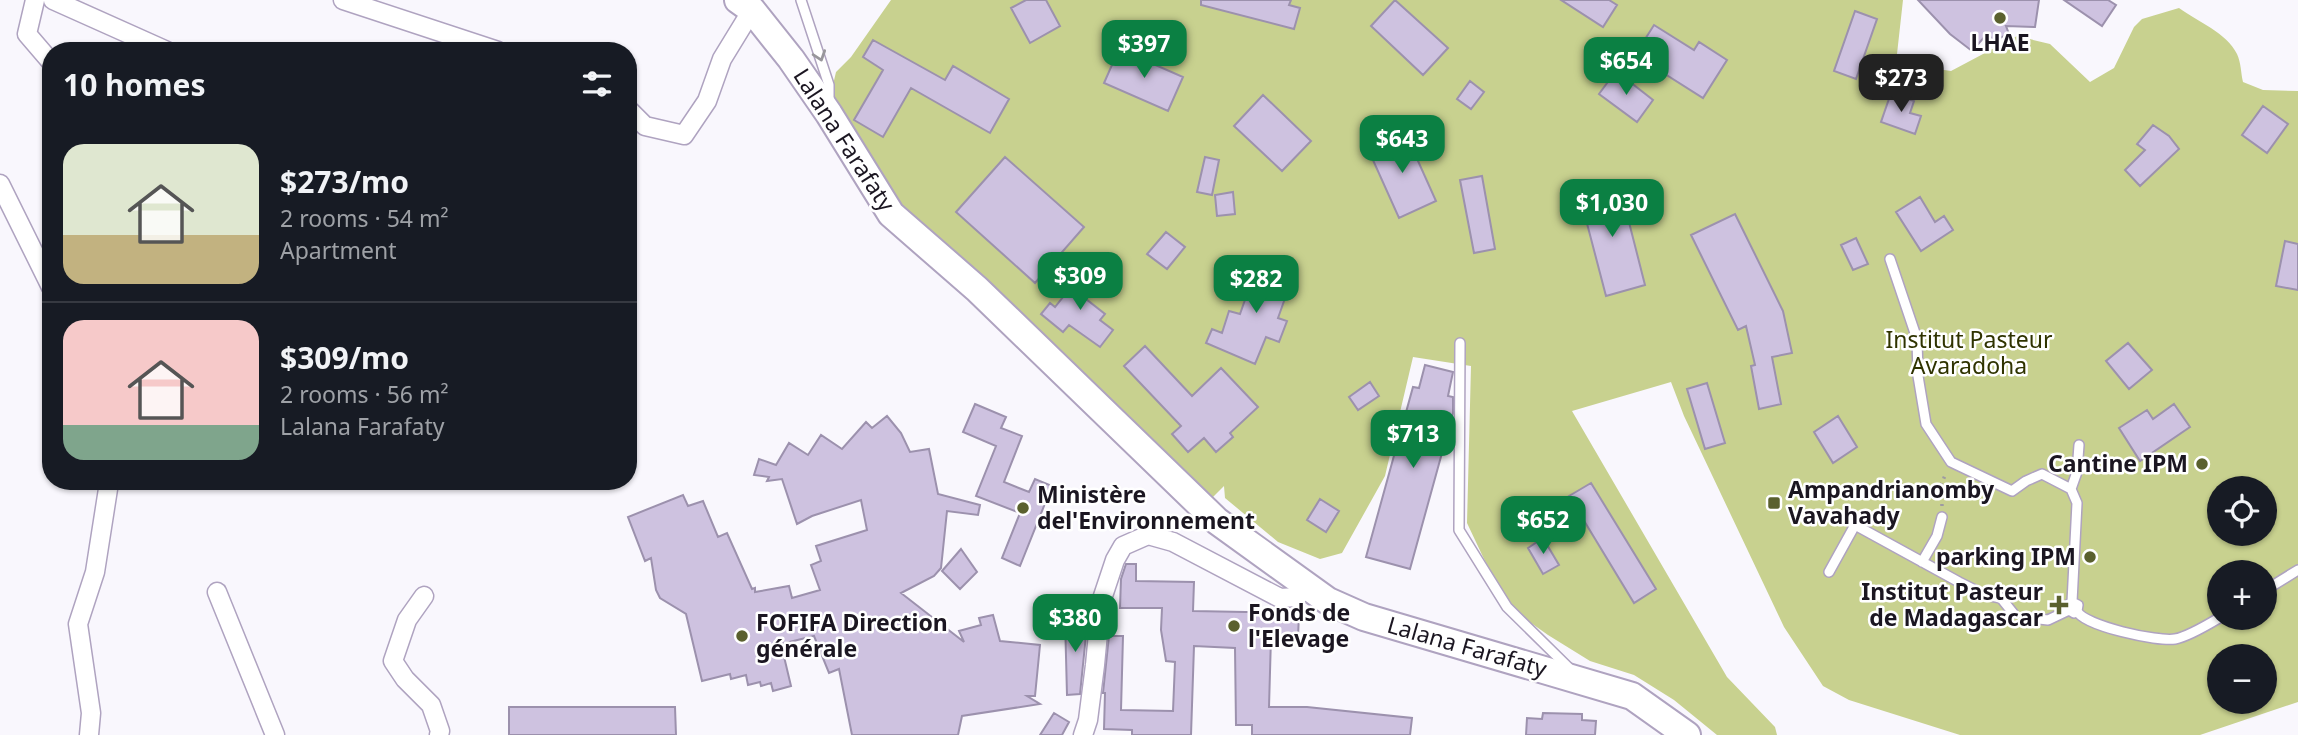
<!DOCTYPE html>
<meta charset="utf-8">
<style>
body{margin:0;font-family:"Noto Sans",sans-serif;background:#242831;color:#f1f3f6;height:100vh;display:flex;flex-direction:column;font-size:26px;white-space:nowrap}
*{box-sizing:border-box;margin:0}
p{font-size:23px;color:#9ea1a6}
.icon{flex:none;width:38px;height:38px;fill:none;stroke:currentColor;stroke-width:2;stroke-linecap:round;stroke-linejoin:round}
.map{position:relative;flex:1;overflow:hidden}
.sheet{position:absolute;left:42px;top:42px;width:595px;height:448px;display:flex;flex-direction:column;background:#171b24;border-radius:28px;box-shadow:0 2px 5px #0004}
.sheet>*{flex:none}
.buttons{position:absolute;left:2207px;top:476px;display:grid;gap:14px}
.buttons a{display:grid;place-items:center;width:70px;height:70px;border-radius:50%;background:#171b24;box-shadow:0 2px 5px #0004;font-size:35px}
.price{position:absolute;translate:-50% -60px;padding:0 16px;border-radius:14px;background:#0b8043;color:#fff;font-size:23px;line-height:46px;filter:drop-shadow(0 2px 4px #0008)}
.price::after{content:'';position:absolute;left:50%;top:42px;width:21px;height:16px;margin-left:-10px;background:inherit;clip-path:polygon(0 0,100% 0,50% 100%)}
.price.selected{background:#222;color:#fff}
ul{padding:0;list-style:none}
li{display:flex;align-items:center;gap:21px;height:175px;padding:0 21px}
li+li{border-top:2px solid #363941}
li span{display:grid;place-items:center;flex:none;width:196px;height:140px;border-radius:21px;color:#555}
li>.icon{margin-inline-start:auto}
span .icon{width:84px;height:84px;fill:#fffc;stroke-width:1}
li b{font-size:30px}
h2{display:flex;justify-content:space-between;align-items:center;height:84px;padding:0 21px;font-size:30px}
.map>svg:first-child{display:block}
.green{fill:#c8d18f;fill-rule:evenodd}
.building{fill:#cec2e0;stroke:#9c91ad;stroke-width:2}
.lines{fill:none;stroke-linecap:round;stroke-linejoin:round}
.service-casing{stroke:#afa3c0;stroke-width:12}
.minor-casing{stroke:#afa3c0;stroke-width:21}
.secondary-casing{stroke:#afa3c0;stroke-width:30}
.path{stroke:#9e9aa2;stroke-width:3.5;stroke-dasharray:2 5;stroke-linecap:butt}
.service{stroke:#fff;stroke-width:9}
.minor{stroke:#fff;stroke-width:18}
.secondary{stroke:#fff;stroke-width:26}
.oneway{stroke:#98969b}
.poi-dot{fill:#5a602e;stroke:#fff;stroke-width:2.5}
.labels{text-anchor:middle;stroke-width:5;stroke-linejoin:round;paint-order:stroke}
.poi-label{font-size:23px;font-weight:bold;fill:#1b1621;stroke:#fff;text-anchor:start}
.street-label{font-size:23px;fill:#1b1621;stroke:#fff}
.park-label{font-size:23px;fill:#2f3300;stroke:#fff}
</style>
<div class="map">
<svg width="2298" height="735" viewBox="0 0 2298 735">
<rect width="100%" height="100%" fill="#f9f7fd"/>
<path class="green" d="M891 0H1903L1896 63 1951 71 2017 36 2050 44 2090 82 2114 68 2134 27 2142 19 2179 8C2198 22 2226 32 2237 54 2241 62 2241 74 2243 82L2263 90 2298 91V702L2200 735H1960L1849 700 1823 686 1784 627 1684 416 1671 382 1572 411 1727 677 1775 727 1777 735H1717L1674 700 1634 675 1590 661 1548 635 1524 618 1508 602 1484 559 1467 523 1471 366 1413 357 1385 476 1342 553 1320 559 1278 542 1225 498 1224 486 1206 504 919 231 840 118 832 89 836 72 851 57ZM2219 488H2264V534H2219ZM2219 572H2264V618H2219ZM2219 656H2264V702H2219Z"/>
<path class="building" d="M1026 0H1046L1060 26 1030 43 1011 8Z
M1201 0H1291L1289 5 1300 8 1294 29 1201 5Z
M1395 0 1448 48 1423 75 1371 26Z
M1561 0H1609L1617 5 1603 27Z
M1918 0H2039L2035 27 2006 26 2009 34 1993 41 1988 33 1972 51 1950 34Z
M2064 0H2108L2116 5 2102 26Z
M1855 11 1877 19 1856 79 1834 71Z
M1654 25 1694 50 1699 42 1727 60 1703 98 1635 55Z
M873 40 945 80 953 66 1009 99 990 133 911 88 883 137 854 120 883 70 863 57Z
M1119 49 1183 77 1168 111 1104 83Z
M1616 71 1653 100 1637 122 1599 94Z
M1470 81 1484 92 1471 109 1457 99Z
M1891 93 1914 101 1910 113 1921 116 1915 134 1881 122Z
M1263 95 1311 141 1282 171 1234 126Z
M2263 106 2288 124 2267 153 2242 135Z
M2153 125 2169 136 2179 149 2140 186 2125 170 2145 150 2137 144Z
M1405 132 1436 201 1399 218 1368 149Z
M1005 157 1084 227 1035 283 956 212Z
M1205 157 1219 160 1212 195 1197 192Z
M1482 176 1495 249 1474 253 1460 180Z
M1619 183 1645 285 1606 296 1579 193Z
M1233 192 1235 214 1217 216 1215 195Z
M1920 197 1935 222 1944 216 1953 230 1921 251 1896 212Z
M1735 214 1783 311 1792 353 1772 357 1781 404 1759 409 1751 366 1755 365 1746 326 1738 330 1691 235Z
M1166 232 1185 247 1167 269 1147 254Z
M1856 238 1868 264 1853 270 1841 245Z
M2285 241 2298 244V290L2276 286Z
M1259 260 1294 273 1278 318 1287 321 1279 342 1266 337 1255 364 1206 343 1212 329 1222 333 1229 311 1240 314Z
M1083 272 1098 284 1086 299 1105 314 1100 320 1113 330 1100 347 1069 325 1063 332 1041 314 1050 303 1055 307Z
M2128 343 2152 370 2129 389 2106 361Z
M1145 346 1192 396 1221 368 1258 407 1230 433 1233 437 1216 452 1204 438 1188 452 1172 434 1181 426 1124 366Z
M1425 365 1453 372 1448 396 1453 397V413L1410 569 1366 557 1413 387 1419 388Z
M1370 382 1379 396 1358 410 1349 397Z
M1707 383 1725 443 1705 449 1687 389Z
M975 404 1006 417 1001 428 1022 436 1004 482 1029 492 1035 479 1052 486 1020 566 1002 558 1020 513 976 496 996 446 963 432Z
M2174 404 2190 427 2140 461 2119 428 2147 410 2153 419Z
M887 416 901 433 910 452 929 449 938 494 980 505 978 515 947 511 941 568 934 576 901 593 964 642 959 631 981 625 979 618 993 615 1000 641 1040 645 1035 696H1027L1040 704 962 716 958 735H852L839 669 829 673 814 636 781 644 791 686 773 691 771 683 761 686 760 682 748 685 746 675 731 679 730 674 702 681 686 614 660 598 656 590 651 558 645 561 628 517 683 495 688 506 703 501 718 537 727 533 752 589 755 588V592L789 586 792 598 820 590 811 565 821 561 816 546 867 530 861 500 812 516 797 524 782 479 767 481 769 477 754 475 759 459 776 465 789 443 808 455 821 435 842 449 866 422 872 428Z
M1838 416 1857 447 1833 463 1814 432Z
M1591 483 1656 589 1634 603 1569 496Z
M1320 499 1339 511 1326 532 1307 520Z
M1543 538 1559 565 1543 574 1528 548Z
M961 549 977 572 960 589 942 571Z
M1126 564H1136V581L1194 582 1193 611 1299 613 1298 638 1271 637 1269 707H1307L1412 718 1410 735H1252V725H1236L1235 648 1194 646 1191 735H1132V730L1104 729 1105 693H1103L1109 636H1123L1121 710 1173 711 1175 662 1166 661 1161 630 1162 608H1120L1121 579Z
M1065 618H1083V635H1086L1080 694 1067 695Z
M509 707H675L676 735H509Z
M1054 713 1069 722 1062 735H1040Z
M1543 713 1582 714V720L1596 721 1595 735H1526L1527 718 1542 719Z"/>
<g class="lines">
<defs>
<path id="service" d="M801 0 829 85V102
M1890 259 1917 339 1918 376 1926 424 1951 462 2012 491 2026 481 2042 474 2071 489 2077 503 2072 602
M1460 343 1459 530 1507 607 1570 669
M2071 489 2077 472 2079 445
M1922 562 1937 536 1942 517
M1829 572 1855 525 1959 582 1985 595 2001 598 2013 613
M2264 591 2298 570
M2077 611C2084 626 2158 642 2175 639 2186 637 2209 624 2219 618
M2031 618 2048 620 2069 610 2074 613 2077 611 2078 605 2072 602 2069 604V610"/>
<path id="minor" d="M35 0 27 34 51 62
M53 0 167 51
M343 0 498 51
M628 109 645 126 684 135 707 101 722 59 752 10
M0 184 51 287
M217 592 275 735
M424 596 407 620 393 661 405 679 431 705 440 731 439 735
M89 735 91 713 78 624 95 572 108 489 106 481
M1083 735 1088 720 1095 665 1101 602 1115 560 1123 546 1148 535 1173 542 1280 598 1297 597 1305 585"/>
<path id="secondary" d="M738 0 752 10 791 59 829 114 891 214 977 289 1217 521 1328 601 1364 617 1632 696 1687 735"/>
</defs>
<use href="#service" class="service-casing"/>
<use href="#minor" class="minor-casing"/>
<use href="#secondary" class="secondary-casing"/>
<path class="path" d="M1942 506 1941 485 1946 473"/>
<use href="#service" class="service"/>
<use href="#minor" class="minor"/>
<use href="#secondary" class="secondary"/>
</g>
<defs><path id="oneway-chevron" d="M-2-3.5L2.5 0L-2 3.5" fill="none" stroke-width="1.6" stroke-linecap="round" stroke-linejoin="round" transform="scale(1.75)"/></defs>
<use class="oneway" href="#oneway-chevron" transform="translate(820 56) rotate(71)"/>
<g class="poi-dot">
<circle cx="2000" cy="18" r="7"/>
<circle cx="2202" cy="464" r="7"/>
<rect x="1767" y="496" width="14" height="14" rx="3.5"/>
<circle cx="1023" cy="508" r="7"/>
<circle cx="2090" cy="557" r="7"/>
<path d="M2055.5 594.5h7v7h7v7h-7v7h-7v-7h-7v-7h7z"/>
<circle cx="1234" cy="626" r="7"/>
<circle cx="742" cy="636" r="7"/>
</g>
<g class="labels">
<g class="poi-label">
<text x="2000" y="51" text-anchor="middle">LHAE</text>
<text x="2188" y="472" text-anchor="end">Cantine IPM</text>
<text x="1788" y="498">Ampandrianomby<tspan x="1788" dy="26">Vavahady</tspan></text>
<text x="1037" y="503">Ministère<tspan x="1037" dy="26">del'Environnement</tspan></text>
<text x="2076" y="565" text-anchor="end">parking IPM</text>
<text x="2043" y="600" text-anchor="end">Institut Pasteur<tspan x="2043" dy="26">de Madagascar</tspan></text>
<text x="1248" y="621">Fonds de<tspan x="1248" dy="26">l'Elevage</tspan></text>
<text x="756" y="631">FOFIFA Direction<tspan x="756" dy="26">générale</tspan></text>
</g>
<g class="street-label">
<text transform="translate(844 140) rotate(57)" y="8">Lalana Farafaty</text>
<text transform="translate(1467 647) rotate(16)" y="8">Lalana Farafaty</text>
</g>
<g class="park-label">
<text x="1969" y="348">Institut Pasteur<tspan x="1969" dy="26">Avaradoha</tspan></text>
</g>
</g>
</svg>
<div class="buttons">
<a><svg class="icon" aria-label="locate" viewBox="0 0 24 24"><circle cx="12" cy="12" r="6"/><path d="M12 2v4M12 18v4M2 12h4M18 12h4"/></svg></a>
<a>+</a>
<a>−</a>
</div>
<b class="price" style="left:1144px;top:80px">$397</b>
<b class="price" style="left:1626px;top:97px">$654</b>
<b class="price selected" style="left:1901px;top:114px">$273</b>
<b class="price" style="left:1402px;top:175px">$643</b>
<b class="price" style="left:1612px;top:239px">$1,030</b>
<b class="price" style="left:1080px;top:312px">$309</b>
<b class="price" style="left:1256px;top:315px">$282</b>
<b class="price" style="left:1413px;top:470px">$713</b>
<b class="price" style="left:1543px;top:556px">$652</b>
<b class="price" style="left:1075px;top:654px">$380</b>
<section class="sheet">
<h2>10 homes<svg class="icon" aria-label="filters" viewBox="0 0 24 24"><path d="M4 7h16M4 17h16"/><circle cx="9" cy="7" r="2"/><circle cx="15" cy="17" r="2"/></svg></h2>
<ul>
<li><span style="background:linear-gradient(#dfe7d0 65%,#c2b280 0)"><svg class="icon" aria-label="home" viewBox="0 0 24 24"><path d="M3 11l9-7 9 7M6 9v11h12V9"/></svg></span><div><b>$273/mo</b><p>2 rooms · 54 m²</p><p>Apartment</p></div></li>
<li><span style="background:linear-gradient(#f6c9c9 75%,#7fa58c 0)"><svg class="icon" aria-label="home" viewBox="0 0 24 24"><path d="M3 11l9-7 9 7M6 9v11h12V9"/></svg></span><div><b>$309/mo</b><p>2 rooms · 56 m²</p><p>Lalana Farafaty</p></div></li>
</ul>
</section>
</div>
